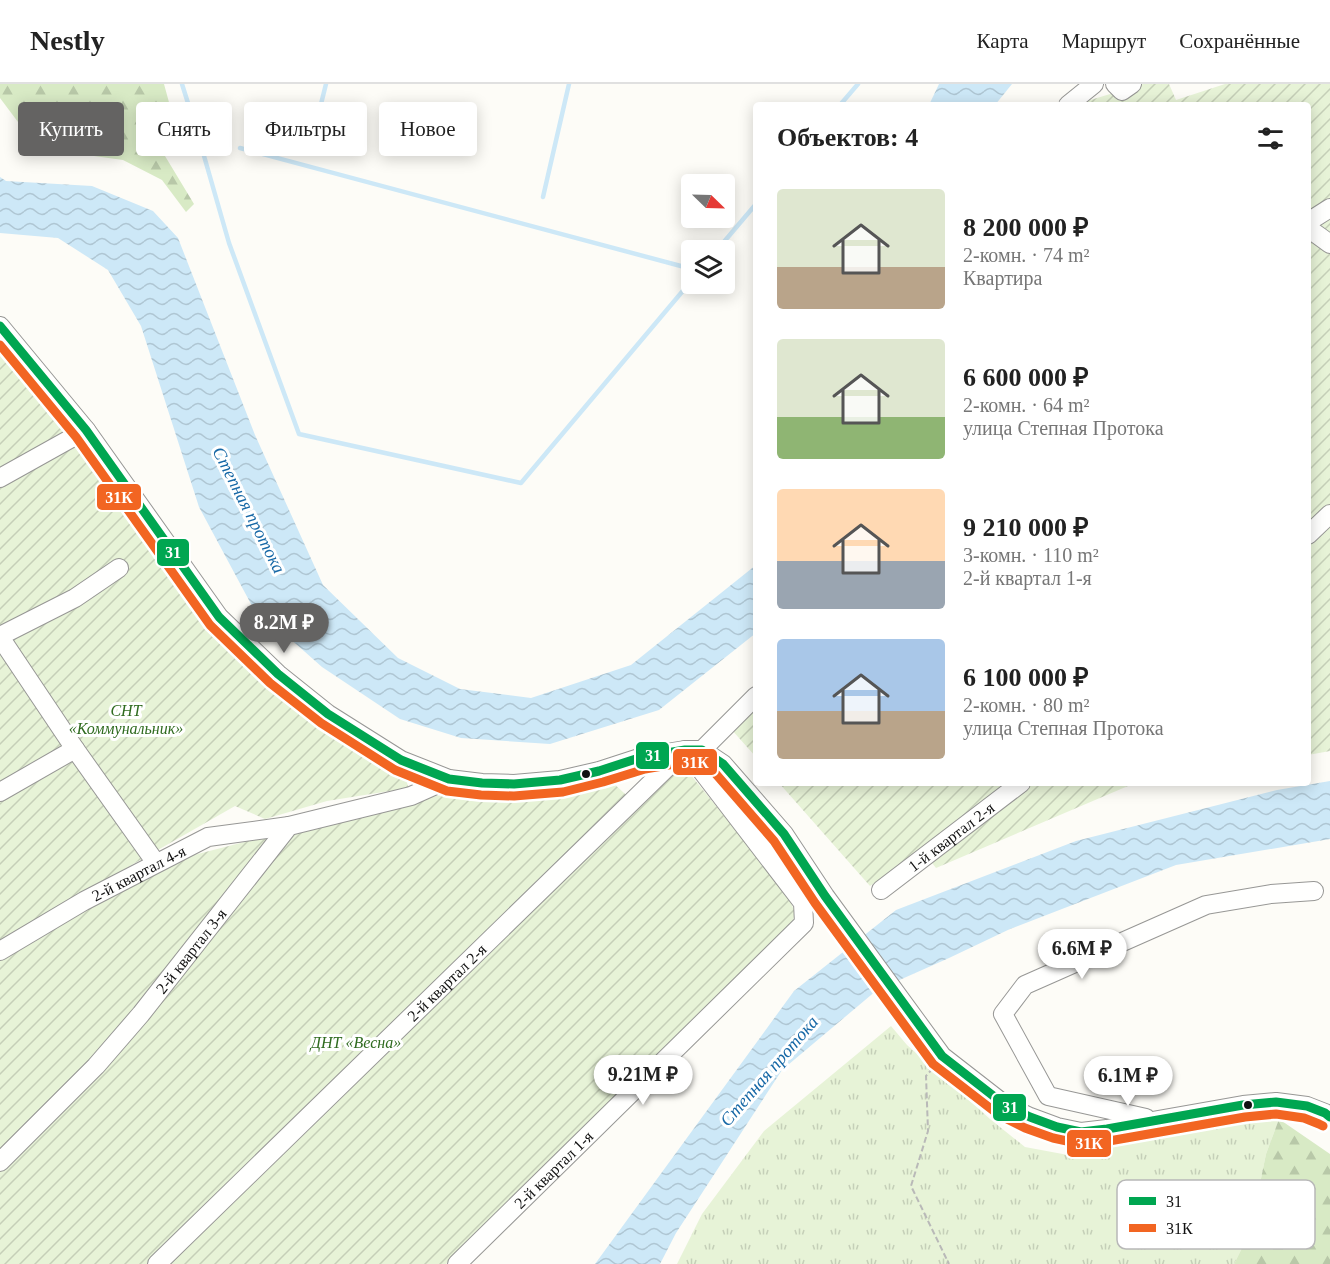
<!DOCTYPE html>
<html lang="ru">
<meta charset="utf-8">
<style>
body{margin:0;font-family:"Times New Roman",serif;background:#f2f2f2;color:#222;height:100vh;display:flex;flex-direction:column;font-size:22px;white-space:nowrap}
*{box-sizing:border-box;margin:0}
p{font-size:20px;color:#767676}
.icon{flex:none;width:33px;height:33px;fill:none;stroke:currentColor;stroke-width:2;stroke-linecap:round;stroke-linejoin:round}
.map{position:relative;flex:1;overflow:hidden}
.sheet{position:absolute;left:753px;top:18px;width:558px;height:684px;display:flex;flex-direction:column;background:#fff;border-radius:6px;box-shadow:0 3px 15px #0003}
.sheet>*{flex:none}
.guide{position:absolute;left:18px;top:18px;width:570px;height:54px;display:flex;gap:12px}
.needle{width:39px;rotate:113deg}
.controls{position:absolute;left:681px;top:90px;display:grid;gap:12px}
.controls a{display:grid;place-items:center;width:54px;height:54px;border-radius:6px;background:#fff;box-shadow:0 3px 15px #0003;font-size:30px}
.price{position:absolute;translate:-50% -51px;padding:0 14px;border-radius:21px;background:#fff;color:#222;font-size:20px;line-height:39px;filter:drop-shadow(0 2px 3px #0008)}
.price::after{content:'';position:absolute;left:50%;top:36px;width:18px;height:14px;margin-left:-9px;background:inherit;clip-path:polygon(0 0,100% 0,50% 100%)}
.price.on{background:#646362;color:#fff}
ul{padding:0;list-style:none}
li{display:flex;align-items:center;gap:18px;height:150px;padding:0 24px}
li span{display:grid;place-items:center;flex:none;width:168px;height:120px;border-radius:6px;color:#555}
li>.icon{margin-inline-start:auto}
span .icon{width:72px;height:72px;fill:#fffc;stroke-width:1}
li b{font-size:26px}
h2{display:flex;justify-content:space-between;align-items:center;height:72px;padding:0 24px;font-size:26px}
.pill{padding:0 21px;border-radius:6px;background:#fff;box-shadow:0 3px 15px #0003;font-size:21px;line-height:54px}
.pill.on{background:#646362;color:#fff}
header{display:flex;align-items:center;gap:36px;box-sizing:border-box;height:84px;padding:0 30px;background:#fff;border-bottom:2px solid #e0e0e0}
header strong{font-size:28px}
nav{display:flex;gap:33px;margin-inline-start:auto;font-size:21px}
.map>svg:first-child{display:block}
.grass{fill:url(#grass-tufts)}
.forest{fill:url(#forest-firs)}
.garden{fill:url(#garden-furrows)}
.water{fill:url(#water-waves)}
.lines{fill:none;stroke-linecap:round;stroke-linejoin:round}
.stream{stroke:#cde8f7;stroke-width:4.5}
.minor-casing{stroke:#979795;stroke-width:20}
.path{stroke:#b9b9b8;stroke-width:2;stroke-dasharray:6 3;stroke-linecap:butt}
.minor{stroke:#fffffe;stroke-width:18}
.bus-1-casing{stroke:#fff;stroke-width:14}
.bus-2-casing{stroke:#fff;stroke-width:14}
.bus-1{stroke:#00a651;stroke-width:9}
.bus-2{stroke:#f26522;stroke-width:9}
.bus-dot{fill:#111;stroke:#fff;stroke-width:2}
.labels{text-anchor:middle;stroke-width:6;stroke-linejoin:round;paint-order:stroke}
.park-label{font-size:16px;font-style:italic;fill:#2f6b1f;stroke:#fff}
.street-label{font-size:16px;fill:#111;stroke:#fff}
.water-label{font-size:18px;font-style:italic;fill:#1768a6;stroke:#fff}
.key{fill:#fff;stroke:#b8b8b8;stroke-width:1.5}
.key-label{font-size:16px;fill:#111}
.line-badge{stroke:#fff;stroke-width:2}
.badge-label{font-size:16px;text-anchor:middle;font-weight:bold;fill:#fff}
</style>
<header>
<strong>Nestly</strong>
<nav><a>Карта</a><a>Маршрут</a><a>Сохранённые</a></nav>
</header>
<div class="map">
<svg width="1330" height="1180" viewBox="0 0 1330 1180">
<defs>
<pattern id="grass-tufts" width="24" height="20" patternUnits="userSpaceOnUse" patternTransform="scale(1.5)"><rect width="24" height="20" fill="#e7f3d7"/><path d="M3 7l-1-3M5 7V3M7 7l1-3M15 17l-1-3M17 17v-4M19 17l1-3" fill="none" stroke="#c5cfb8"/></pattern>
<pattern id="forest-firs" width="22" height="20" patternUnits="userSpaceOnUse" patternTransform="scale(1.5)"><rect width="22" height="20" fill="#d8eac5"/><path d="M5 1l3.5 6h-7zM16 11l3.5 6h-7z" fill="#b8c8a8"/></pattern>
<pattern id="garden-furrows" width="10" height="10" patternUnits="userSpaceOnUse" patternTransform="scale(1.5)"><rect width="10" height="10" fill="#e7f3d7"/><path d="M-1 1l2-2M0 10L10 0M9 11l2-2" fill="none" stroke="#c5cfb8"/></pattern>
<pattern id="water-waves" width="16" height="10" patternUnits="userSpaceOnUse" patternTransform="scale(1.5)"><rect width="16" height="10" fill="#cde8f7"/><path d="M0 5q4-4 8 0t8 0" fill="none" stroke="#afc6d3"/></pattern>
</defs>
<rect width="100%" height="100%" fill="#fdfcf7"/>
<path class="grass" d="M891 942 907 961 990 1035 1025 1063 1068 1071 1253 1026 1279 1035 1266 1070 1250 1148 1234 1180H677L702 1130 764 1047Z"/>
<path class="forest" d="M0 0H164L176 44 165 72 194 120 186 128 162 96 123 76 65 68 27 50 0 14Z
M1279 1035 1330 1070V1180H1234L1250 1148 1266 1070Z"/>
<path class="garden" d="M1143 0H1169L1176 16 1225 0H1330V667L1308 671V21H1074Z
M0 260 71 347 0 386Z
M77 358 212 542 316 632 405 692 411 712 396 706 327 717 265 735 235 722 135 779 0 859V402Z
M756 623V673L731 645Z
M680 688 690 690 787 809 795 829 792 840 446 1180H0V874L86 822 190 772 283 748 445 710 470 717 562 712 611 697 636 720 659 696Z
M779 699H1135L936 784 922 766 870 802Z"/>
<path class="water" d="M939 0H1012L995 21H929Z
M0 93 6 97 92 102 153 127 178 154 255 351 323 501 398 574 460 605 531 614 631 581 756 481V549L659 626 550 660 461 654 400 635 322 583 251 520 199 423 141 242 108 186 58 154 0 149Z
M1330 697V755L1176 781 1010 845 949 874 877 906 782 986 676 1149 660 1180H595L794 907 896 826 1076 757 1277 706Z"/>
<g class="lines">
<path class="stream" d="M182 0 198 51 229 159 299 350 521 399 692 196
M840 21 858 0
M314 48 326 0
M240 64 692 185
M543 113 569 0
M717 166 756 120"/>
<defs>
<g id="minor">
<path d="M1115 0 1122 7 1132 0"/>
<path d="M1068 21 1094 0"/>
<path d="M1308 138 1330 124"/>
<path d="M1308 144 1330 160"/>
<path d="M0 242 86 346 219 533 278 590 328 630 401 676 449 695 482 699 514 700 560 696 599 687 642 673 685 666H702L723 680 784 750 825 812 942 972 1005 1021 1030 1033 1057 1043 1081 1048 1107 1045 1243 1021 1276 1018 1307 1022 1325 1029 1330 1033"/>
<path d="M0 394 86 346"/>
<path d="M1308 451 1330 430"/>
<path d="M0 552 75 514 119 484"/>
<path d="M0 553 75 665 156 779"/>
<path d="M0 708 75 665"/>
<path id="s1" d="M881 806 1021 699"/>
<path id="s2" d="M0 867 84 817 208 753 289 742"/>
<path d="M1146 1034 1048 1012 1003 930 1025 901 1206 821 1271 810 1314 807"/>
<path id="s3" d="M0 1078 96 982 141 930 289 742 411 712 449 695"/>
<path id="s4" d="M157 1180 685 666"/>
<path id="s5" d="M457 1180 804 839 803 819 698 682 702 666 756 612"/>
</g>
</defs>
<use href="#minor" class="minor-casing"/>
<path class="path" d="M933 984 926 992 928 1047 911 1102 949 1180"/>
<use href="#minor" class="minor"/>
<defs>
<path id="bus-1" d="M0 242 86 346 219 533 278 590 328 630 401 676 449 695 482 699 514 700 560 696 599 687 642 673 685 666H702L723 680 784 750 825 812 942 972 1005 1021 1030 1033 1057 1043 1081 1048 1107 1045 1243 1021 1276 1018 1307 1022 1325 1029 1330 1033"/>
<path id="bus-2" d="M0 261 76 353 210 541 270 599 321 639 395 686 447 707 481 711 514 712 563 708 603 698 645 685 686 678H698L715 689 774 757 815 819 933 980 999 1031 1025 1044 1053 1054 1081 1060 1109 1057 1245 1033 1276 1030 1304 1034 1319 1040 1323 1042"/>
</defs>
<use href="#bus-1" class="bus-1-casing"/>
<use href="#bus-2" class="bus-2-casing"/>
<use href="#bus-1" class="bus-1"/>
<use href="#bus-2" class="bus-2"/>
</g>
<g class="bus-dot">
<circle cx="586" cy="690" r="5"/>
<circle cx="1248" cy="1021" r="5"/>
</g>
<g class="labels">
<g class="park-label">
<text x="126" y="632">СНТ<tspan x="126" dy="18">«Коммунальник»</tspan></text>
<text x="356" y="964">ДНТ «Весна»</text>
</g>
<g class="street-label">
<text dy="6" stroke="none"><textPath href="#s1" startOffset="88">1-й квартал 2-я</textPath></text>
<text dy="6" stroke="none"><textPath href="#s2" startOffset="159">2-й квартал 4-я</textPath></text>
<text dy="6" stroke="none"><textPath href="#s3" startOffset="285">2-й квартал 3-я</textPath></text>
<text dy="6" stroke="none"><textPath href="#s4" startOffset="404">2-й квартал 2-я</textPath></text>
<text dy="6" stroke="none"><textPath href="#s5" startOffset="135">2-й квартал 1-я</textPath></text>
</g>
<g class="water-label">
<text transform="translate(249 426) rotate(63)" y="6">Степная протока</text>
<text transform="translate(769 987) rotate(-49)" y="6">Степная протока</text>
</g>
</g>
<rect x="1117" y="1096" width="198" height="69" rx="9" class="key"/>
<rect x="1129" y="1113" width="27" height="8" fill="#00a651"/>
<rect x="1129" y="1140" width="27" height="8" fill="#f26522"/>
<g class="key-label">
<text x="1166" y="1123">31</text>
<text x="1166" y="1150">31К</text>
</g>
<g class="line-badge">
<rect x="96" y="399" width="46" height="28" rx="6" fill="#f26522"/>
<rect x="156" y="454" width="34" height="29" rx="6" fill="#00a651"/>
<rect x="635" y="657" width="35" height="29" rx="6" fill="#00a651"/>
<rect x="672" y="664" width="46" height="28" rx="6" fill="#f26522"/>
<rect x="992" y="1009" width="35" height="29" rx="6" fill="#00a651"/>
<rect x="1066" y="1045" width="46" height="29" rx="6" fill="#f26522"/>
</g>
<g class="badge-label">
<text x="119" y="419">31К</text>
<text x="173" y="474">31</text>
<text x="653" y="677">31</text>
<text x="695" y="684">31К</text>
<text x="1010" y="1029">31</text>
<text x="1089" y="1065">31К</text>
</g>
</svg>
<div class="controls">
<a><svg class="needle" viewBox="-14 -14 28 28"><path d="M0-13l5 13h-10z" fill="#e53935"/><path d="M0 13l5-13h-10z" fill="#767676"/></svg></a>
<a><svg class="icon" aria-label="layers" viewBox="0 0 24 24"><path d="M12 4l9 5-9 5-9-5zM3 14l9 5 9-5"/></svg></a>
</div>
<b class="price on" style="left:284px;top:570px">8.2M ₽</b>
<b class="price" style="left:1082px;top:896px">6.6M ₽</b>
<b class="price" style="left:643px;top:1022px">9.21M ₽</b>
<b class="price" style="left:1128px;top:1023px">6.1M ₽</b>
<div class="guide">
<a class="pill on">Купить</a>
<a class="pill">Снять</a>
<a class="pill">Фильтры</a>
<a class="pill">Новое</a>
</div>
<section class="sheet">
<h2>Объектов: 4<svg class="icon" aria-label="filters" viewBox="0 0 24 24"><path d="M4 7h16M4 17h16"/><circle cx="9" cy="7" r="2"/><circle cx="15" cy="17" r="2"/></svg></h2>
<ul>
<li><span style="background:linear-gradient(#dfe7d0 65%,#b9a48a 0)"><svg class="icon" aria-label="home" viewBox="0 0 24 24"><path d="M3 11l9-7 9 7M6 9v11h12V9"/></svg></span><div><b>8 200 000 ₽</b><p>2-комн. · 74 m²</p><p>Квартира</p></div></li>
<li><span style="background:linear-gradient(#dfe7d0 65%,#8fb573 0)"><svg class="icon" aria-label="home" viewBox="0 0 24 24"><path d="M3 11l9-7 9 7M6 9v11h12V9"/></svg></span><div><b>6 600 000 ₽</b><p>2-комн. · 64 m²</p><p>улица Степная Протока</p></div></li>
<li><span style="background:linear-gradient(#ffd9b3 60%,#9aa5b1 0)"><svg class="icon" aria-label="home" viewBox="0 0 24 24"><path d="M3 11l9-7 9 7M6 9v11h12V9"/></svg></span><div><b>9 210 000 ₽</b><p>3-комн. · 110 m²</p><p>2-й квартал 1-я</p></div></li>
<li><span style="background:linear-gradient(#a9c7e8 60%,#b9a48a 0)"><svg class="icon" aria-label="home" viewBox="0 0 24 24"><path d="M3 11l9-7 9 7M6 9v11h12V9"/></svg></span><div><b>6 100 000 ₽</b><p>2-комн. · 80 m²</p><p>улица Степная Протока</p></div></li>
</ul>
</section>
</div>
